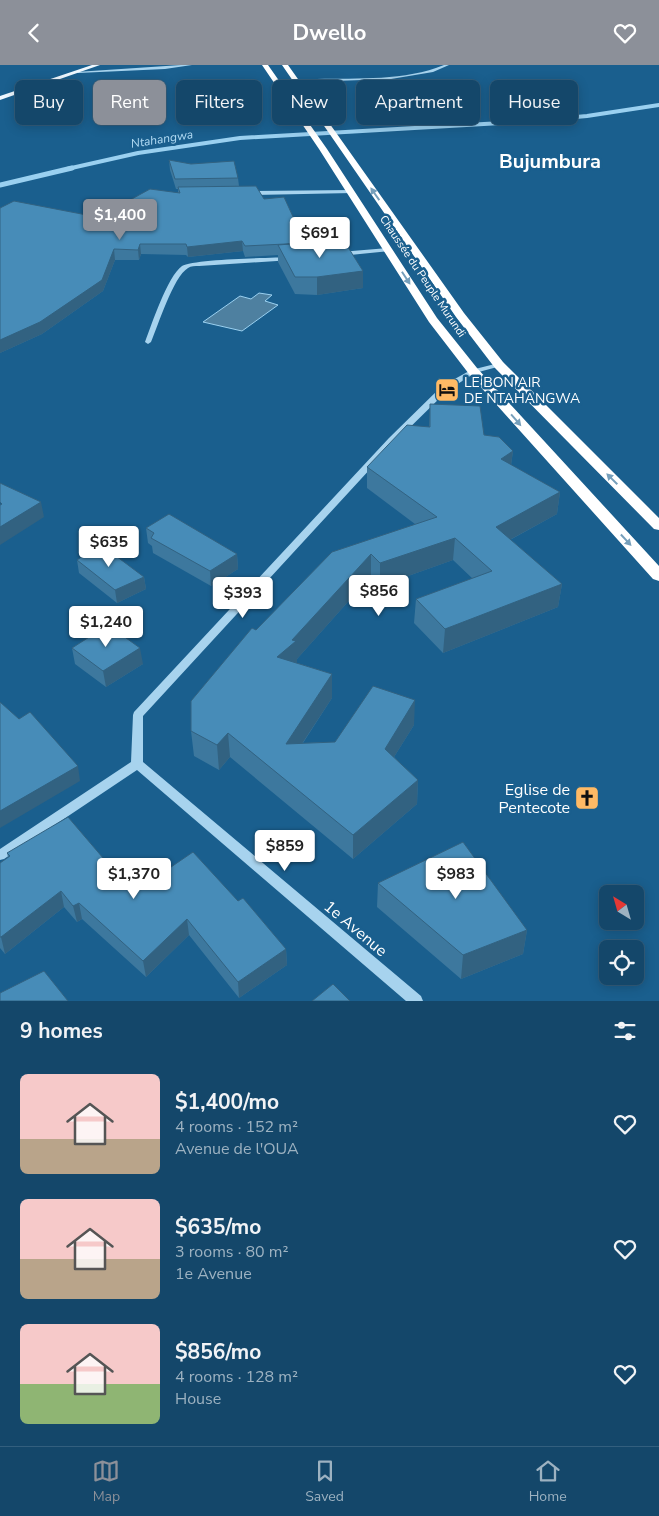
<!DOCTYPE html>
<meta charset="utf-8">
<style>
body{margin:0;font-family:"Nunito Sans",sans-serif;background:#215172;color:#f1f3f6;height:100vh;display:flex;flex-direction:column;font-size:19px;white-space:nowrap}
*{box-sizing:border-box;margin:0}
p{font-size:16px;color:#9db2c1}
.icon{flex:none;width:28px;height:28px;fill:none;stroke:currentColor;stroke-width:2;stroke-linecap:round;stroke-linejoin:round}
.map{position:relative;height:936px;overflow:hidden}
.side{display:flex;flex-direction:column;background:#14476a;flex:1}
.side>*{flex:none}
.banner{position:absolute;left:15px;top:15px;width:630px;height:45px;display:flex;gap:10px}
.needle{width:32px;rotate:323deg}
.tools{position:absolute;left:599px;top:820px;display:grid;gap:10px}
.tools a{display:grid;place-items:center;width:45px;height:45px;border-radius:8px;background:#14476a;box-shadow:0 2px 12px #0003,0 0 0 1px #335f7e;font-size:25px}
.price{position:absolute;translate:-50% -42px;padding:0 11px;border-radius:5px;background:#fff;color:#222;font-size:16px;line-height:32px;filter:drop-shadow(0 1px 2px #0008)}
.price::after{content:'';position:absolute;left:50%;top:30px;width:15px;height:11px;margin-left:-8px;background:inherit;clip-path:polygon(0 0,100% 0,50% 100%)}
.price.on{background:#8c9099;color:#fff}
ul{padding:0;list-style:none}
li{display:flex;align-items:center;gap:15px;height:125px;padding:0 20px}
li span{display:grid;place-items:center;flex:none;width:140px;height:100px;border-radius:8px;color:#555}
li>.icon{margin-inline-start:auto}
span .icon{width:60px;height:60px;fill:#fffc;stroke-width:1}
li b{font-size:21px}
h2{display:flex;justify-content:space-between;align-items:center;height:60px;padding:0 20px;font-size:21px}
.chip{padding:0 18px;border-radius:8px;background:#14476a;box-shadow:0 2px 12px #0003,0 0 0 1px #335f7e;font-size:18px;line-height:45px}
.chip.on{background:#8c9099;color:#fff}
header{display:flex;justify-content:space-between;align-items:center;height:65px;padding:0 20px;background:#8c9099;color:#fff;font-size:22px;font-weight:700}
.dock{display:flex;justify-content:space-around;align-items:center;height:70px;border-top:1px solid #335f7e;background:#14476a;font-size:14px;color:#9db2c1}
.dock a{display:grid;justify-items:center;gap:2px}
.dock .on{color:#8c9099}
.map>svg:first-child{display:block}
.water{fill:#4e80a0;stroke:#9ad0f0}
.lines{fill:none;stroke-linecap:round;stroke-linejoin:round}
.stream-far1{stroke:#9ad0f0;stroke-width:4}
.stream{stroke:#9ad0f0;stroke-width:5}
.minor{fill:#a7d3ee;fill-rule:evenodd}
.major{fill:#eff8ff;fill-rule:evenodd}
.highway{fill:#fff;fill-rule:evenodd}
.wall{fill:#3d789e}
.shaded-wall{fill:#326281}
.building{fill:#478cb8;stroke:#326281}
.oneway{fill:#769fbb}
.labels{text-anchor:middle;stroke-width:5;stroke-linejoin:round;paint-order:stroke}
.far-street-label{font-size:11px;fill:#fff;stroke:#1a5f8e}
.far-water-label{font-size:12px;font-style:italic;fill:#b3dcf5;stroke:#1a5f8e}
.poi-label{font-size:14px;fill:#fff;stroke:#1a5f8e;text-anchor:start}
.near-poi-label{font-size:16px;fill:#fff;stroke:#1a5f8e;text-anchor:end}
.near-street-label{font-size:16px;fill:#fff;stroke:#1a5f8e}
.far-town-label{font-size:20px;font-weight:bold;fill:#fff;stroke:#1a5f8e}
</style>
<header><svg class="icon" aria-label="back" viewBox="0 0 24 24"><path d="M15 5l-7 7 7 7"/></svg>Dwello<svg class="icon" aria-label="heart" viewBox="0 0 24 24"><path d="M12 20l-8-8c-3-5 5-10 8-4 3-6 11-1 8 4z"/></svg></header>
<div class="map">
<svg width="659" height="936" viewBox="0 0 659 936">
<rect width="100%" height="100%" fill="#1a5f8e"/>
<path class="water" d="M259 228 272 230 265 236 278 240 242 266 203 257 240 231 251 234Z"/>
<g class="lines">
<path class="stream-far1" d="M67 104 138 88 240 73 520 57 587 51 659 40"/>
<path class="stream" d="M0 120 72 103"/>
<path class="minor" d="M181 0H192L165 4 78 8 76 7Z
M444 0H449L433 7 391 14 277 18 275 17C287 13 304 15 317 14 358 13 405 16 444 0Z
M351 125 354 127 353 128 248 130 245 128 248 126Z
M388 183 390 184V186L340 191 337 189 340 187Z
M290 192 292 193V195L199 201C195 201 191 201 188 203 173 212 158 261 151 277L148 279 145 277C152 259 167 212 182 201 193 194 272 193 290 192Z
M499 298 502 300 501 301 475 308 448 325 395 377 143 651V697L421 931 423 936H406L137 705 4 794 0 795V784L131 697 133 650 134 647 389 373 442 321 471 305Z"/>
<path class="major" d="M92 0H100L0 35V31Z"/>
<path class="highway" d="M262 0H268L327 84 437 253 477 303 659 501V516L653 514 469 309 429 257 319 84Z
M282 0H288L464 248 503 297 659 453V465L654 464 495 303 456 252Z"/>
</g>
<path class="wall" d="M169 95 238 113 239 121 264 134 305 178 363 223 317 230 295 229 278 197V190L245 192 243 186 188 192 186 190 141 189 139 195H115L103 226 42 269 0 288V143L92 151 109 148 130 135 178 128V124H176L170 105Z
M430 339 513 386 511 400 560 427 557 449 510 475 562 519 558 542 443 588 414 558 416 534 473 514 453 495 380 521 371 511 297 594V598L332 609V633L303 678 335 677 414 660 394 692 418 715 417 739 353 794 230 692 219 705 194 691 191 666 256 565 415 459 367 423V402L429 362Z
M146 463 237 489 238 504 211 521 153 488 152 481 148 478Z
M77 495 144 512 146 524 117 538 79 508Z
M72 583 143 599 106 622 75 599Z
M7 788 133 828 238 836 286 884 287 900 239 933 189 870 146 912 82 854 77 857 64 842 5 889 0 883V798L8 792Z
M378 818 527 865 523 889 461 914 377 842Z"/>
<path class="shaded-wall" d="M242 176 243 186 188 192 187 182Z
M140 179 141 189 139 195 138 185Z
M114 184 115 195 103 226 42 269 0 288V275Z
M363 206V223L317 230V212Z
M513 386 510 407 501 394Z
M560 427 557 449 493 484 496 462Z
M41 437 44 452 0 480V462Z
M455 473 453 495 380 521V498Z
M237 489 238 504 211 521 210 506Z
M371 489V511L297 594V600L277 592 292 575Z
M144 512 146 524 117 538 115 525Z
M562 519 558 542 443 588 445 564Z
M140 583 143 599 106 622 103 606Z
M332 609V633L286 703V679Z
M415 635 414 660 384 708 385 684Z
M228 668 230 692 219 705 217 680Z
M78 701 80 716 0 763V746Z
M418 715 417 739 353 794V770Z
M61 826 64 842 5 889 1 872Z
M79 838 82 854 77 857 73 841Z
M187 854 189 870 146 912 143 896Z
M527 865 523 889 461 914 463 890Z
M286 884 287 900 239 933 238 917Z"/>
<path class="building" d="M169 95 191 99 234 96 238 113 175 114Z
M256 121 264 134 284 132 305 178 245 181 242 176 187 182 186 179H140L138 185 114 184 102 215 40 257 0 275V143L14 136 92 151 109 148 117 135H130L150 124 180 128 178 122Z
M325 176 346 179 363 206 317 212H295L278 180Z
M430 339 480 341 484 370 499 372 513 386 501 394 560 427 496 462 562 519 445 564 416 534 492 506 455 473 380 498 371 489 292 575 296 576 277 592 332 609 286 679 335 677 373 621 415 635 385 684 418 715 353 770 228 668 217 680 191 666V636L252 563 256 565 332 487 437 452 367 402 407 360 430 362Z
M0 418 41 437 0 462V440L2 439 0 437Z
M169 449 237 489 210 506 151 473 154 468 146 463Z
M100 479 144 512 115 525 77 495Z
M108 560 140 583 103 606 72 583Z
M0 637 19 654 30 647 78 701 0 746Z
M68 752 133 828 193 787 238 836 243 833 286 884 238 917 187 854 143 896 79 838 73 841 61 826 1 872H0V798L10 791 7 788Z
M463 777 527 865 463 890 378 818Z
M44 906 68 936H0V928Z
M333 919 350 936H312Z"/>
<defs><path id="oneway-solid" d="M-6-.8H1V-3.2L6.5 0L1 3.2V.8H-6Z" transform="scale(1.25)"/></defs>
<g class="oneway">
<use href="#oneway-solid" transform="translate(375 129) rotate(-125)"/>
<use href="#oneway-solid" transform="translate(406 213) rotate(57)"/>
<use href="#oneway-solid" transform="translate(516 355) rotate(49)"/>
<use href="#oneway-solid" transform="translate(612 414) rotate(-135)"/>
<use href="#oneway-solid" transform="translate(626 475) rotate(47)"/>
</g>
<defs>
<symbol id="hotel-square" viewBox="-11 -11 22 22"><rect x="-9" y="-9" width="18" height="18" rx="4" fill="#ffba65" stroke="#1a5f8e"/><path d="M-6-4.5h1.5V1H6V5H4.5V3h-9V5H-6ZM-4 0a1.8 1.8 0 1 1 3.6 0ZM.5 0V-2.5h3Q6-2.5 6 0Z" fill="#111"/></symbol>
<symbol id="church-square" viewBox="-11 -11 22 22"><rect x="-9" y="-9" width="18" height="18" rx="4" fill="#ffba65" stroke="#1a5f8e"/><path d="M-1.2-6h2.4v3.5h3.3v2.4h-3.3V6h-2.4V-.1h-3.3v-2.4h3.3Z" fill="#111"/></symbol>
</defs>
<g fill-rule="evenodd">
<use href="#hotel-square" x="433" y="311" width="28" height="28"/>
<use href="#church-square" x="573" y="719" width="28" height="28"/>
</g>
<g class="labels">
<g class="far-street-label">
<text transform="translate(423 211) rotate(56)" y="4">Chaussée du Peuple Murundi</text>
</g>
<g class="far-water-label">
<text transform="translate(162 74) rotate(-9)" y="4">Ntahangwa</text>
</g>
<g class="poi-label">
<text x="464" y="322">LE BON AIR<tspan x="464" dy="16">DE NTAHANGWA</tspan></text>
</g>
<g class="near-poi-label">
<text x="570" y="730">Eglise de<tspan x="570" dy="18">Pentecote</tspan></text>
</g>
<g class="near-street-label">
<text transform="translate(356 863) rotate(40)" y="6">1e Avenue</text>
</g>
<g class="far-town-label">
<text x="550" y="103">Bujumbura</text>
</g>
</g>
</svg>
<div class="tools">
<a><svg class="needle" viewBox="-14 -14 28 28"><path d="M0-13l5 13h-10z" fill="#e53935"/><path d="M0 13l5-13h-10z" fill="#9db2c1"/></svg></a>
<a><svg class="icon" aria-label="locate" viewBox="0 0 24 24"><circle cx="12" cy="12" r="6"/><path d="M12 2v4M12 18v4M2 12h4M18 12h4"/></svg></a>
</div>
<b class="price on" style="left:120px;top:176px">$1,400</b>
<b class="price" style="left:320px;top:194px">$691</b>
<b class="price" style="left:109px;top:503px">$635</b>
<b class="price" style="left:379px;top:552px">$856</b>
<b class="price" style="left:243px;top:554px">$393</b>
<b class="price" style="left:106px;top:583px">$1,240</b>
<b class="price" style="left:285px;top:807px">$859</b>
<b class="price" style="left:134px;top:835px">$1,370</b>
<b class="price" style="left:456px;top:835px">$983</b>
<div class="banner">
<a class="chip">Buy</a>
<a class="chip on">Rent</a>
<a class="chip">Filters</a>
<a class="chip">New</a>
<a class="chip">Apartment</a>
<a class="chip">House</a>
</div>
</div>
<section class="side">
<h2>9 homes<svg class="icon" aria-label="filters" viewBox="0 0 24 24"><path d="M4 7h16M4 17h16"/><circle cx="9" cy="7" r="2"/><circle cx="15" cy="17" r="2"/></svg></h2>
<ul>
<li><span style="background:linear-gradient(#f6c9c9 65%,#b9a48a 0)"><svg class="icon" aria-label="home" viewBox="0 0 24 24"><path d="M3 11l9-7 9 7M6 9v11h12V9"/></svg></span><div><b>$1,400/mo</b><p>4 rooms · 152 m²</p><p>Avenue de l'OUA</p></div><svg class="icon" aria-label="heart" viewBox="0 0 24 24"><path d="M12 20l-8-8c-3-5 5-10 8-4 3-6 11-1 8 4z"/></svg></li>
<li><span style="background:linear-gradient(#f6c9c9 60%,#b9a48a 0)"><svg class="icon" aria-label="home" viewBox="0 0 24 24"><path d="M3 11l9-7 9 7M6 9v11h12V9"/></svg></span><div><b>$635/mo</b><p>3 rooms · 80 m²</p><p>1e Avenue</p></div><svg class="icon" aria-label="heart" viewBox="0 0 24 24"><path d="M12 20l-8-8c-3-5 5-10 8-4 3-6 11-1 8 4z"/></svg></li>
<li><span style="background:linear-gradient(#f6c9c9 60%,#8fb573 0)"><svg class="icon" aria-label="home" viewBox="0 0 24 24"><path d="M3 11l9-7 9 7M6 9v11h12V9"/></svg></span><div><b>$856/mo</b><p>4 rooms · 128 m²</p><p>House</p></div><svg class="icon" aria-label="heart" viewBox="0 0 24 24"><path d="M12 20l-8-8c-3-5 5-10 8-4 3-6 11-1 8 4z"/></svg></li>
</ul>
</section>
<nav class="dock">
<a class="on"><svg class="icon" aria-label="map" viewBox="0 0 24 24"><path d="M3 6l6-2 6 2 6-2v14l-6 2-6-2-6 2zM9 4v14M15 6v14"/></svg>Map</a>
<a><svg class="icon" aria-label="saved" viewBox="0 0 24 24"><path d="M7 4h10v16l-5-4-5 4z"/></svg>Saved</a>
<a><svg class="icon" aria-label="home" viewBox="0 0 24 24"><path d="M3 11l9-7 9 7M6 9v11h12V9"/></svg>Home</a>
</nav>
